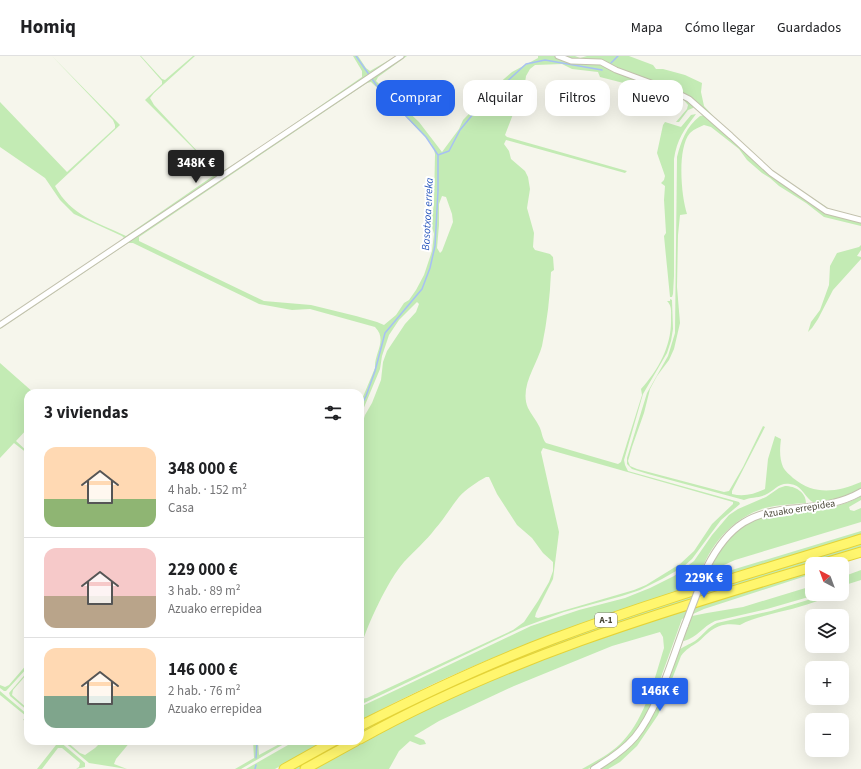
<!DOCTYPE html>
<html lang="es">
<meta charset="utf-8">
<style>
body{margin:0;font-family:"Source Sans 3",sans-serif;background:#f2f2f2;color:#202124;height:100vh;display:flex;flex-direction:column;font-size:15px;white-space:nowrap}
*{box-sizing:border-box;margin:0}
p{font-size:13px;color:#757577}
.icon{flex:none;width:22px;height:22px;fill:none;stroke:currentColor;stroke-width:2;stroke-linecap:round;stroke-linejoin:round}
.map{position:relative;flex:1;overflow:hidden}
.side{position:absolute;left:24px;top:333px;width:340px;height:356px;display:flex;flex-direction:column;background:#fff;border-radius:12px;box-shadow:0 4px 16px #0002}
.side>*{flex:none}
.banner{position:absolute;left:376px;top:24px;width:380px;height:36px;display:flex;gap:8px}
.needle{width:26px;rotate:319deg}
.buttons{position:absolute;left:805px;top:501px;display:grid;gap:8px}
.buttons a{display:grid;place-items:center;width:44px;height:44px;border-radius:8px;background:#fff;box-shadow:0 4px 16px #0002;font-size:20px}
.price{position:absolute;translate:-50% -34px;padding:0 9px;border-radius:4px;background:#2563eb;color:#fff;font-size:13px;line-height:26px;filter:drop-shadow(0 1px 2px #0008)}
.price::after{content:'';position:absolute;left:50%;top:24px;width:12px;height:9px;margin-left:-6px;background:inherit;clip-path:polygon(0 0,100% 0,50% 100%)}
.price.active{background:#222;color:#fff}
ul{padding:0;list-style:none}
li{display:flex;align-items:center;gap:12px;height:100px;padding:0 20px}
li+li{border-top:1px solid #e0e0e0}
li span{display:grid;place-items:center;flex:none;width:112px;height:80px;border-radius:12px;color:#555}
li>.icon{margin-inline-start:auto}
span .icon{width:48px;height:48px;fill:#fffc;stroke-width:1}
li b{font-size:17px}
h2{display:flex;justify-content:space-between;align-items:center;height:48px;padding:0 20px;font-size:17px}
.pill{padding:0 14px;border-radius:12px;background:#fff;box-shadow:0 4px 16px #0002;font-size:14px;line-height:36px}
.pill.active{background:#2563eb;color:#fff}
header{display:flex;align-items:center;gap:24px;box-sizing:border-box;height:56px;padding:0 20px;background:#fff;border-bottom:1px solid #e0e0e0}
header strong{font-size:19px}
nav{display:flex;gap:22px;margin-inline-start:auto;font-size:14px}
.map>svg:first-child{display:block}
.green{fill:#c3ebb4;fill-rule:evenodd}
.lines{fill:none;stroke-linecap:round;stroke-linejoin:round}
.stream{stroke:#a7c0f4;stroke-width:1.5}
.minor-casing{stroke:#c2c1ad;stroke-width:7}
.tertiary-casing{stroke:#c2c1ad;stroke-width:8}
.motorway-casing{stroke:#e4d338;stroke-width:11}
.minor{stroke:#fff;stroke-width:5}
.tertiary{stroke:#fff;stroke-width:6}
.motorway{stroke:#fff66e;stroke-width:9}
.tertiary-bridge-casing{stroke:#c2c1ad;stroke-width:8;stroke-linecap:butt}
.tertiary-bridge{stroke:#fff;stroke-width:6}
.labels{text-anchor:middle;stroke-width:4;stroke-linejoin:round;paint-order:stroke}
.shield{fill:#fff;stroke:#818074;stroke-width:1}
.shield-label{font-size:9px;font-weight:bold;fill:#4b4939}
.street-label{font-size:10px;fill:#4b4939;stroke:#fff}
.water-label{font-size:11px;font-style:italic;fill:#2c59bd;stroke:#fff}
</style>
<header>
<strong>Homiq</strong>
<nav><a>Mapa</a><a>Cómo llegar</a><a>Guardados</a></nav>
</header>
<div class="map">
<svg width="861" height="713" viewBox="0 0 861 713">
<rect width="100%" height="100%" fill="#f6f6ec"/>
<path class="green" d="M52 0 120 69 55 130C71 160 97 166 126 180L216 118 194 93 145 44 162 28V25L140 0H141L162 23 165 24 193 0H195L154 37 150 42 154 49 216 115 220 117 255 95 362 21V15L353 0H358L366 12 370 15 396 0H399L111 192 124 182 122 180 74 158 60 144 45 122 0 91V46L67 116 115 72V69L113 64Z
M404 0H407L378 21 376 25 419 66 442 96 459 73 463 64 497 29 512 16 538 2V0H555L574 7 597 8 648 27 646 32H643L600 21 598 16 572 13 562 8 535 9 530 13 526 20 525 27 505 79 507 81 627 115 625 117 506 84 504 88 509 95 511 103 525 115 528 121 530 133 527 152 534 177 533 191 535 194 550 198 553 201 554 214 551 216C550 241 547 266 542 290 537 309 519 331 528 352 531 358 536 364 539 370 542 375 542 383 546 387L618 408 621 406 642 339 641 333C659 313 672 289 671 262 671 255 672 250 667 245H670V243L672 244 673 273 671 285 667 297 643 338 624 404 625 409 628 415 739 446 740 448 721 464 692 503 683 511 662 523 640 534 622 540 564 556 521 572 360 649 361 643 367 642 513 574 524 566 538 545 549 526 553 515V506L543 497 532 482 517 469 497 438 489 421H486C477 426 466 433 459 441 451 451 444 463 435 473 426 485 414 495 404 506 388 524 366 571 360 594V375L365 359 372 347 381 324 383 306 387 295 405 268 416 256 419 248 417 246 399 264 389 279 382 300 380 313 360 361V348L375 312C374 297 388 284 375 271L310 253 292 254 259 248 133 187H128L0 273V271ZM371 26 390 44 431 87 434 93 435 98 434 148 431 167 434 178 432 195 424 219 416 234 409 244 404 247 396 259 384 269 377 266 356 260 311 249 264 245 139 185V181L367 27ZM442 140 446 141 452 158 453 166 442 195 440 197 437 192 439 169V148ZM543 392 733 446V448L712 468 694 495 680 508 646 529 634 534 538 562 535 561 536 557 553 523 559 476 541 396Z
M563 0H575L580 2 587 0H629L653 9 656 13H663L685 19 702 27 701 36 704 50 715 62 775 117 831 154 861 162V163L833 156 825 152 767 112 739 84 700 50 684 38 620 14 604 6 595 4H573Z
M654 29 681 40 695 49 693 52 688 54 679 66H676L687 53 688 49 682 42 660 33H657L646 38C648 33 649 31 654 29Z
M696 58C684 74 677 83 674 103V220L673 238 672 241H670L664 180 666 177 664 144 665 130 661 127 664 124 665 120 657 97 663 69 665 66 681 71 691 59Z
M705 59 748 97 823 155 861 166V170L824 161 806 147 779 130 770 122 762 117 747 104 739 93 711 71 704 69C700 71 694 73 690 77 677 92 681 140 687 158L680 159 678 179 677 231 680 267 674 293 669 304 657 320 650 333 644 357 632 391 628 405 630 410 637 413 724 436 729 435 743 411 763 370 765 371 732 435V438C744 441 754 438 765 433L768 403 775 380 781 383C780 391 779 402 783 411 785 415 790 419 793 422 815 440 837 436 861 426V432C853 437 820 452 811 445 803 438 801 429 790 428 779 426 774 435 765 439 758 442 750 441 744 444L648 418 632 413 627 408V402L647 337 668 300 675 277 677 101C681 85 686 71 700 60Z
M861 189V194L857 200 861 201V203L833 234 818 263 812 272 808 276 811 266 820 254 829 229 830 210 837 197 859 191Z
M0 307 34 337H28V372L16 385 28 396V398L14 387 0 402Z
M785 430C795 430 806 436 806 447 792 448 778 449 765 452 735 461 713 485 702 513L712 511C713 502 719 494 725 487 729 483 733 477 738 474 764 453 796 457 826 452 839 450 850 446 861 440V444L849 451 850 454 854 455 861 452V466L735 504 693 523 692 526 861 475V478C690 533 519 578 360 665V651L531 570 579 554 625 542 650 532 674 520 694 505 712 479 729 459 738 453 766 441 779 432Z
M861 486V492L651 556 360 678V674C426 643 491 610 559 585 658 547 760 518 861 486Z
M861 514V524L842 530V521Z
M812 515V518L704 553 682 563 652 646 643 666 622 691 588 713H582C596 705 612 697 623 685 646 660 654 624 664 592L663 581 660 576 612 590 514 630 439 665 414 680 424 684 426 688 420 689 410 685 399 695 389 713H313C406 659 506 616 607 579 674 555 744 536 812 515Z
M812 530V538H819L767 553 715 565C702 571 698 581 684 585L682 584 692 560 707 557 743 551Z
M828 538H835C817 546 797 552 779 556 765 560 752 562 740 569 728 567 718 568 708 577 704 580 702 583 698 586 692 590 686 593 681 600L658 659 637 690 620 706 608 713H600C651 681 659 647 678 595 683 590 689 589 695 585 703 579 708 571 717 567L771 555Z
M28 607V611L6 635H4L0 632V629L5 631 9 629Z
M28 615V617L13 634 12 639 28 653V655L10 640 9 637Z
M0 635 28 659V665L23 664 26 660 0 639Z
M55 685H59L85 707V711L76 713 79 711 80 707 62 692H58L42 713H37L56 689Z
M63 685H66L80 697 85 699 95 692 102 685H131L116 703 114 708 127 713 89 707Z
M253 685H258L259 699 285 685H289L241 713H235L254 702Z
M295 685H324L275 713H246Z
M339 685H348L299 713H291Z"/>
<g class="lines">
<path class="stream" d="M356 0 377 30 426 81 438 99V135L435 190 430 212 422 233 385 277 375 315 366 340 360 352
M611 7 618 0
M438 99 449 95 460 74 478 52 526 8 545 4 602 14
M256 702 257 685
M255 713 256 709"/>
<defs>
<path id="minor" d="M558 0 571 5 601 6 616 14 673 35 689 43 731 80 771 117 826 155 861 164
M0 269 401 0"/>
<path id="tertiary" d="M707 511C729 468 752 455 799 452 821 450 842 447 861 436
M594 713C609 704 624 694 635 681 658 653 672 603 685 569"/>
<path id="motorway" d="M821 508 861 496
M360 670C423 638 487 608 553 583 654 545 758 515 861 483
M360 683C502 604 657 557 812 511
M284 713 334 685
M305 713 356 685"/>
</defs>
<use href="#minor" class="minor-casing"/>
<use href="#tertiary" class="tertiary-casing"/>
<use href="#motorway" class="motorway-casing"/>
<use href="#minor" class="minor"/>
<use href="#tertiary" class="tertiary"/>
<use href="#motorway" class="motorway"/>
<defs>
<path id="tertiary-bridge" d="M685 569 707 511"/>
</defs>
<use href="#tertiary-bridge" class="tertiary-bridge-casing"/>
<use href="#tertiary-bridge" class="tertiary-bridge"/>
</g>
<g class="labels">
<rect class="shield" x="595" y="557" width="22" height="14" rx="3"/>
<g class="shield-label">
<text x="606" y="567">A-1</text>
</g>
<g class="street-label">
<text transform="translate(799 452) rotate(-9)" y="4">Azuako errepidea</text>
</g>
<g class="water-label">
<text transform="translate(427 158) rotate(-87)" y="4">Basotxoa erreka</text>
</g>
</g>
</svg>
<div class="buttons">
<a><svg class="needle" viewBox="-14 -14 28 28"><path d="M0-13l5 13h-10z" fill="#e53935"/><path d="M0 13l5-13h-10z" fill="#757577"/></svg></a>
<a><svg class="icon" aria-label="layers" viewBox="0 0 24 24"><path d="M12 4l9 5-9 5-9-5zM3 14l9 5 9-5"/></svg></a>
<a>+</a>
<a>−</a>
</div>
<b class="price active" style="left:196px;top:128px">348K €</b>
<b class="price" style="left:704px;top:543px">229K €</b>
<b class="price" style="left:660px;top:656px">146K €</b>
<div class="banner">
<a class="pill active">Comprar</a>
<a class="pill">Alquilar</a>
<a class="pill">Filtros</a>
<a class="pill">Nuevo</a>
</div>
<section class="side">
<h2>3 viviendas<svg class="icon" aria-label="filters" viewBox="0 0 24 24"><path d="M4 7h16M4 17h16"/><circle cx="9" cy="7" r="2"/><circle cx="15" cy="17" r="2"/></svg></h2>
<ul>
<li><span style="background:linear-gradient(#ffd9b3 65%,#8fb573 0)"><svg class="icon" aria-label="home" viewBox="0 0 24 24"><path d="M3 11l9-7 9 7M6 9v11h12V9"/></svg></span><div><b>348 000 €</b><p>4 hab. · 152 m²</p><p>Casa</p></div></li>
<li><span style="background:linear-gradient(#f6c9c9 60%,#b9a48a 0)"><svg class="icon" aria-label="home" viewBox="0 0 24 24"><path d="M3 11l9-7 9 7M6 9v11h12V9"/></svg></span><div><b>229 000 €</b><p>3 hab. · 89 m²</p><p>Azuako errepidea</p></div></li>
<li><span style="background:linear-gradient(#ffd9b3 60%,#7fa58c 0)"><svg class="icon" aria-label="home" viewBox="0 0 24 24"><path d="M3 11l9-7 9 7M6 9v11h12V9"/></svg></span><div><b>146 000 €</b><p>2 hab. · 76 m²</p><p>Azuako errepidea</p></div></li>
</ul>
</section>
</div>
